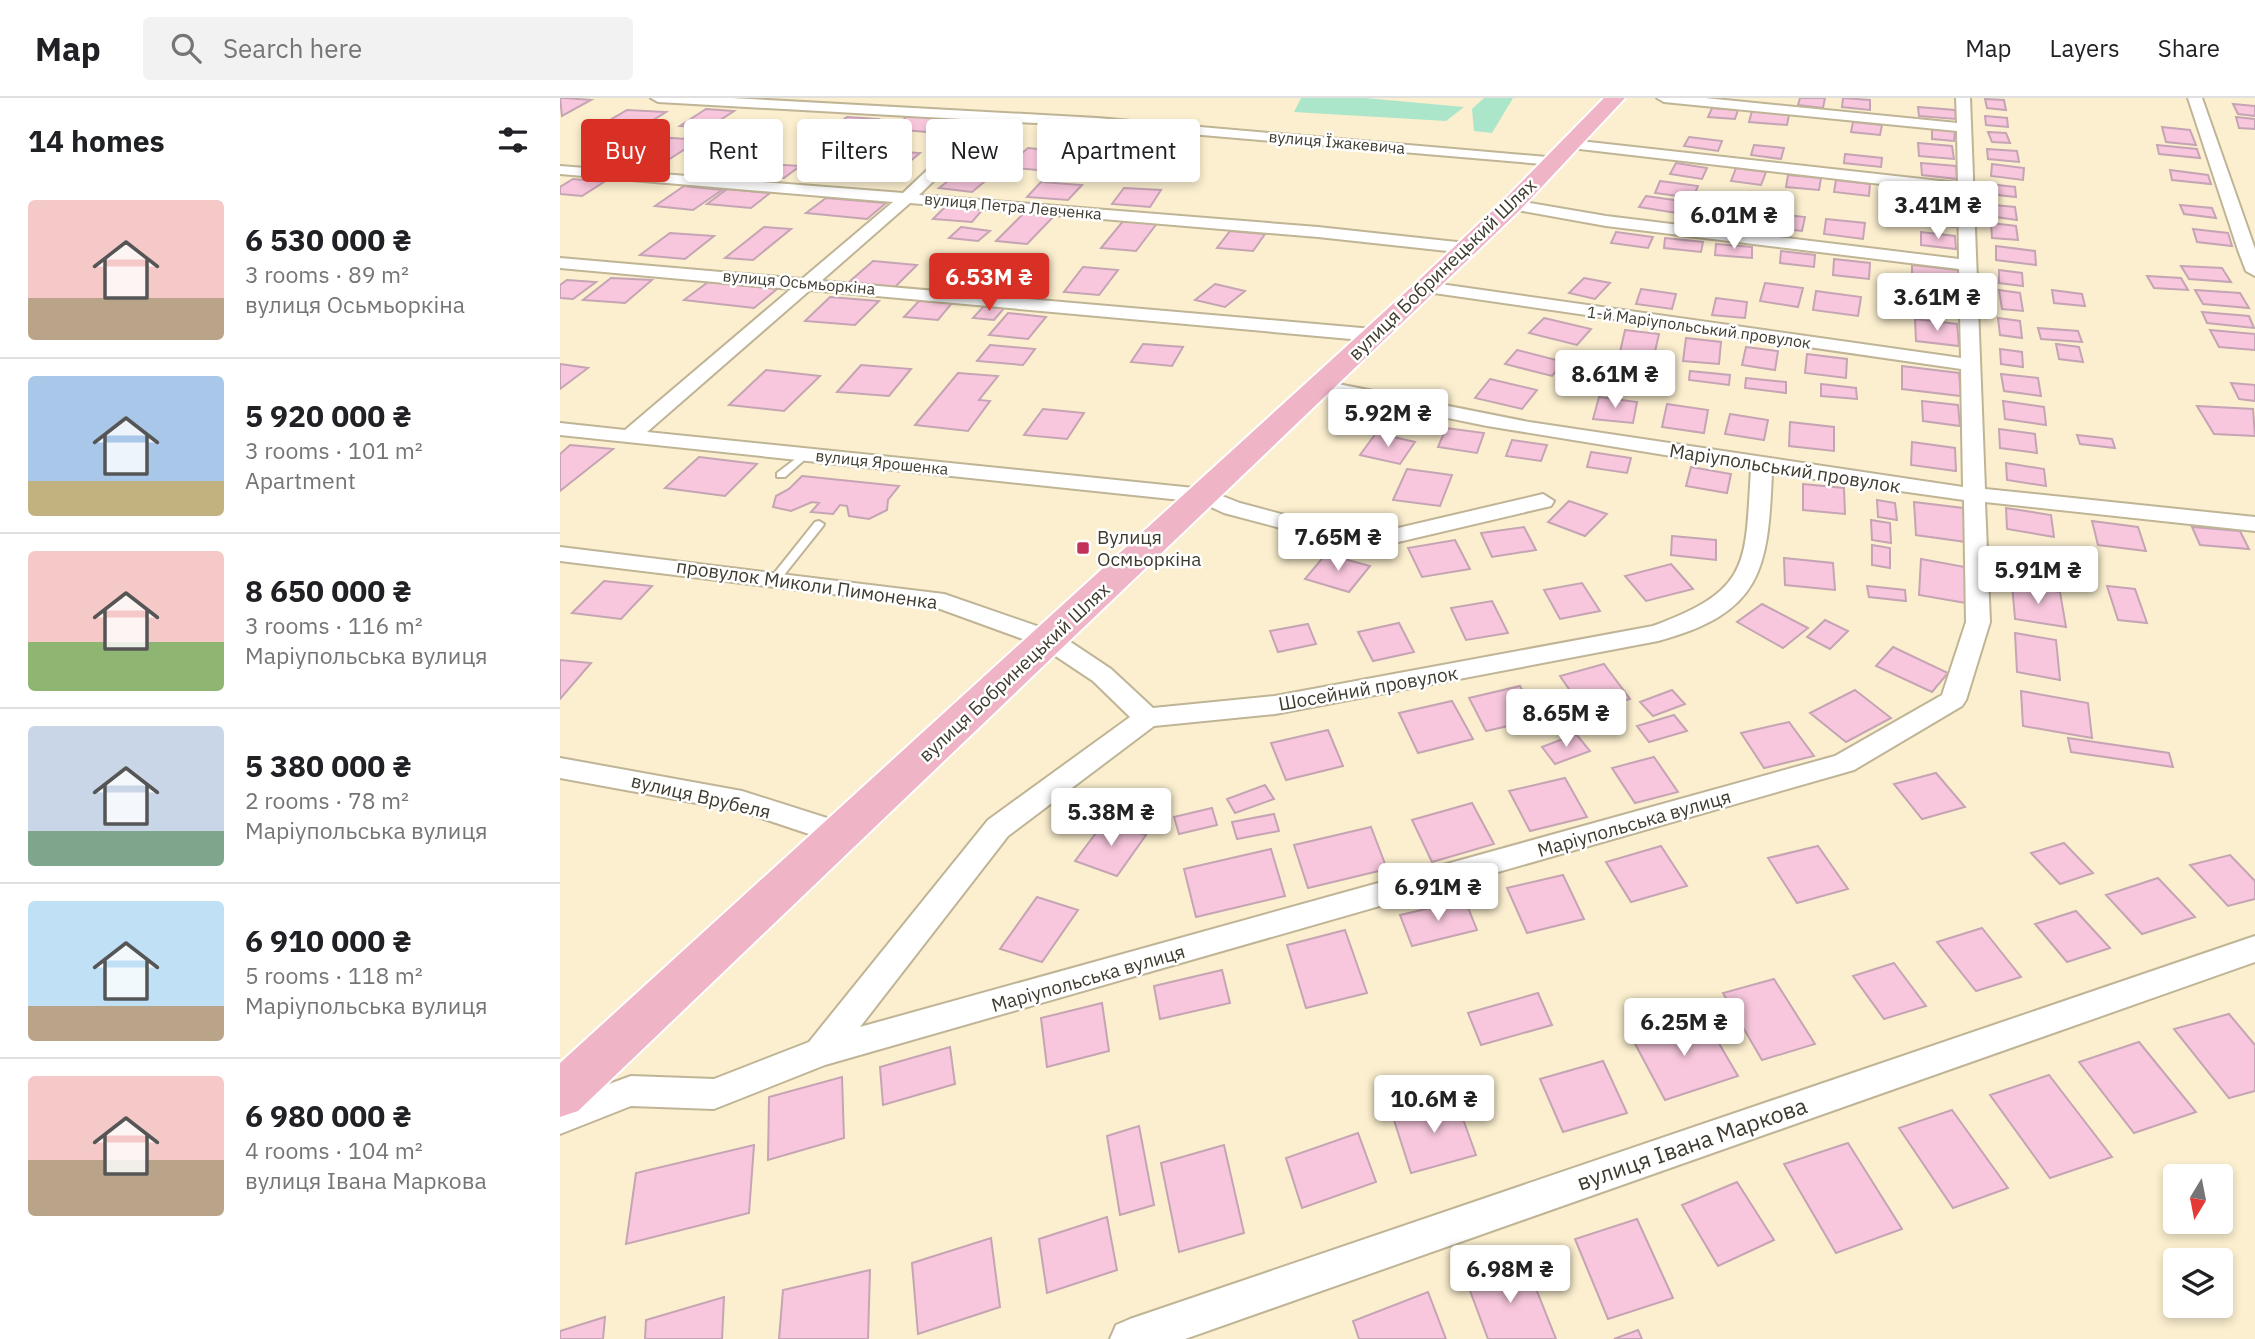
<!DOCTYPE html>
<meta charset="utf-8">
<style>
body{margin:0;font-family:"IBM Plex Sans",sans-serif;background:#f2f2f2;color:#202124;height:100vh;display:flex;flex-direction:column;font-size:26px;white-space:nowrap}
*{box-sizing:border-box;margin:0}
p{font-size:23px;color:#757577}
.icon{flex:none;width:38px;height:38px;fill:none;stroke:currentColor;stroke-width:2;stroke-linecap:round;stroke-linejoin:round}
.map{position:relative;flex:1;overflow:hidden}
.panel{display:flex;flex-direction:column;background:#fff;width:560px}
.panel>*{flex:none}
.hud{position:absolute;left:21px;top:21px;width:665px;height:63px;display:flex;gap:14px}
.needle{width:46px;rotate:190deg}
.tools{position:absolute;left:1603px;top:1066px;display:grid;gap:14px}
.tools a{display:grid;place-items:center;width:70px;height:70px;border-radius:7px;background:#fff;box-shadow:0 4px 10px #0003;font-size:35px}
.price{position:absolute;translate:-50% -60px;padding:0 16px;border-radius:7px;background:#fff;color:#222;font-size:23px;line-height:46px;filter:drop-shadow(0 2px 4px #0008)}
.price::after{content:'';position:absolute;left:50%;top:42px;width:21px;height:16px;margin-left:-10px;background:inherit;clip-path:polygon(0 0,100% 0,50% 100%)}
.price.current{background:#d93025;color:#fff}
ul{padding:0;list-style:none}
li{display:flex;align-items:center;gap:21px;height:175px;padding:0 28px}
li+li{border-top:2px solid #e0e0e0}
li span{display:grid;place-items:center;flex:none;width:196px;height:140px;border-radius:7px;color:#555}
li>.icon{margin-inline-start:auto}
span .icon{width:84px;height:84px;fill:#fffc;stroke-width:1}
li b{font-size:30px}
h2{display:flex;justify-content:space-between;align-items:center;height:84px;padding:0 28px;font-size:30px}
.tag{padding:0 24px;border-radius:7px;background:#fff;box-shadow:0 4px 10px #0003;font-size:24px;line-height:63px}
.tag.current{background:#d93025;color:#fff}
header{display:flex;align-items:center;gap:42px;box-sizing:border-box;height:98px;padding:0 35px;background:#fff;border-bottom:2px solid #e0e0e0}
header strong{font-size:33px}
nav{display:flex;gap:38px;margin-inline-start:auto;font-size:24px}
.search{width:490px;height:63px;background:#f2f2f2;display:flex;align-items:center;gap:18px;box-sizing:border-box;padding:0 24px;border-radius:7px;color:#757577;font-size:26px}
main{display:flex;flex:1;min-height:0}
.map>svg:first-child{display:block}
.green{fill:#abe6ca}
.building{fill:#f8c7dd;stroke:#c5a4b3;stroke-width:2}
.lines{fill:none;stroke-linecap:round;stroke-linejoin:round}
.service-casing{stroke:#bfb495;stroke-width:4}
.minor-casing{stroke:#bfb495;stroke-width:4}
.primary-casing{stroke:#fff;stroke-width:4}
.service{fill:#fff;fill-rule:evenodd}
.minor{fill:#fff;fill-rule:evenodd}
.primary{fill:#f0b4c7;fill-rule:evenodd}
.poi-dot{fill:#c33359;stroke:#fff;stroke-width:2.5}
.labels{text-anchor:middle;stroke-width:5;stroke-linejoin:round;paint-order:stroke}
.far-street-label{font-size:16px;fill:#3f3b2e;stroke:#fff}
.street-label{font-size:19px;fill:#3f3b2e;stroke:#fff}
.poi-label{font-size:19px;fill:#3f3b2e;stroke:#fff;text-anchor:start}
.near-street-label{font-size:23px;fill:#3f3b2e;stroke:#fff}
</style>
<header>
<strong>Map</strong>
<div class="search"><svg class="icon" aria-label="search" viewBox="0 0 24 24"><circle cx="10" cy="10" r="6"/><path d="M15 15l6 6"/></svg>Search here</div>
<nav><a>Map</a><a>Layers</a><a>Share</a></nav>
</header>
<main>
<section class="panel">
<h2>14 homes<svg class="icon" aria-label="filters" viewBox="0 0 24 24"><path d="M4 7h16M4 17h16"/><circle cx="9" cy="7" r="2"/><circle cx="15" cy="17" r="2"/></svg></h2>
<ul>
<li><span style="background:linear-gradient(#f6c9c9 70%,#b9a48a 0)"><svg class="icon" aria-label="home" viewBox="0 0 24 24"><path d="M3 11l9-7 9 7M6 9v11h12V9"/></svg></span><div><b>6 530 000 ₴</b><p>3 rooms · 89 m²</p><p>вулиця Осьмьоркіна</p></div></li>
<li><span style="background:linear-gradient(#a9c7e8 75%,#c2b280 0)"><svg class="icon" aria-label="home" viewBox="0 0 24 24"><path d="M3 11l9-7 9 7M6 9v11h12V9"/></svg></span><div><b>5 920 000 ₴</b><p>3 rooms · 101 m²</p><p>Apartment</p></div></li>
<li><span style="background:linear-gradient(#f6c9c9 65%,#8fb573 0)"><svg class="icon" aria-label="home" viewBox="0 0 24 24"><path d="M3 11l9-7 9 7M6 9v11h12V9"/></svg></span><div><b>8 650 000 ₴</b><p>3 rooms · 116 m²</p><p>Маріупольська вулиця</p></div></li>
<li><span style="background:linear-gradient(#c9d6e8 75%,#7fa58c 0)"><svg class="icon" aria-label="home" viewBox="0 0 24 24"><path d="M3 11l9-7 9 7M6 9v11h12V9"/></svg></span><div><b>5 380 000 ₴</b><p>2 rooms · 78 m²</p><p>Маріупольська вулиця</p></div></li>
<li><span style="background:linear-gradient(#bfe0f5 75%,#b9a48a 0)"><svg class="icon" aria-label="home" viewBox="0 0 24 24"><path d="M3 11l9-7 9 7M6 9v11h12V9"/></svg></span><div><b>6 910 000 ₴</b><p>5 rooms · 118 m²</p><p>Маріупольська вулиця</p></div></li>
<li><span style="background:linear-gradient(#f6c9c9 60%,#b9a48a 0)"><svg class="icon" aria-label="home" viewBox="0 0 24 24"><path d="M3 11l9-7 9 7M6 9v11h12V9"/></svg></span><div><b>6 980 000 ₴</b><p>4 rooms · 104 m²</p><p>вулиця Івана Маркова</p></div></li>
</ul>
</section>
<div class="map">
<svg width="1695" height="1241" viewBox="0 0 1695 1241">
<rect width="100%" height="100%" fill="#fbefcf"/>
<path class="green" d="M741 0H805L904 9 886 23 734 14Z
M924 0H953L932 35 914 33 912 11Z"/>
<path class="building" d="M0 0H5L31 2 2 18Z
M1240 0H1265L1263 10 1238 7Z
M1283 0 1310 2V12L1282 9Z
M1425 1 1444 2 1446 12 1427 10Z
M1673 6 1695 8V18L1678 16Z
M1358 9 1395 12 1396 21 1359 18Z
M1152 10 1178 12 1175 21 1148 19Z
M146 11 174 13 148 30 120 28Z
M67 12 106 14 85 27 45 25Z
M1192 13 1229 17 1227 27 1189 24Z
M349 17 417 22 401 37 332 31Z
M1425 18 1447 20 1448 29 1426 27Z
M287 19 318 21 301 34 270 31Z
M1676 19 1695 21V31L1679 30Z
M1293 24 1322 27 1320 37 1291 34Z
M1602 29 1630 32 1636 47 1606 44Z
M1372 31 1395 33 1394 43 1372 41Z
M1428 34 1446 35 1450 45 1432 44Z
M86 38 139 42 108 62 55 58Z
M1129 39 1162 43 1158 53 1124 48Z
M605 41 635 45 629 53 635 57 627 59 594 54Z
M154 42 192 45 174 57 136 54Z
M572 45 588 46 569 68 503 63 512 54 534 55 541 47 569 49Z
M1358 45 1392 48 1394 61 1359 58Z
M1194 47 1224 50 1221 61 1191 57Z
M1597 47 1637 51 1640 60 1599 56Z
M468 50 498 53 477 72 446 69Z
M1427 51 1457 53 1459 64 1428 61Z
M311 52 360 55 337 74 288 70Z
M1285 56 1322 60 1321 69 1284 65Z
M1116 65 1147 70 1142 81 1110 76Z
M1361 65 1396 68 1397 81 1362 77Z
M209 66 240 68 224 80 193 78Z
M1432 66 1464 70 1463 82 1431 78Z
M1176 70 1206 74 1201 87 1171 83Z
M1610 72 1648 77 1651 86 1612 82Z
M397 76 430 79 412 94 379 90Z
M1228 77 1261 80 1259 92 1226 89Z
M13 81 44 84 22 98 0 96V89Z
M1276 82 1310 86 1309 98 1274 94Z
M1100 83 1138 88 1133 100 1095 95Z
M481 84 522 87 508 102 467 99Z
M1429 86 1455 89 1456 99 1429 96Z
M124 88 162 92 133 112 95 108Z
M564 90 601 92 590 109 552 106Z
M167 91 210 95 191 110 147 106Z
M1356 92 1396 96 1397 108 1356 103Z
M1086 98 1135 105 1129 117 1079 109Z
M266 100 326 105 307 121 246 115Z
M1434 107 1455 109 1457 122 1436 119Z
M1620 107 1652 110 1656 120 1624 116Z
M386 108 424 110 412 124 373 121Z
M1161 109 1200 114 1196 127 1157 122Z
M1355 113 1394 117 1395 129 1355 125Z
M464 115 494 118 467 146 436 143Z
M1210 115 1245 119 1242 133 1208 129Z
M1266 121 1305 125 1303 141 1264 136Z
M564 122 598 124 576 153 541 150Z
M1431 125 1456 128 1458 142 1432 140Z
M204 129 231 131 193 162 165 160Z
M401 129 430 133 418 143 389 140Z
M1633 131 1668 135 1672 148 1637 144Z
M670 133 705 136 693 153 657 150Z
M1056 134 1093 139 1088 150 1051 145Z
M1361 134 1395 138 1396 151 1361 147Z
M110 135 154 138 125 161 80 157Z
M1105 140 1143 144 1141 154 1104 150Z
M1156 146 1192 149V160L1155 157Z
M1436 148 1475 153 1476 167 1436 162Z
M1221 153 1255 157 1254 169 1220 165Z
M1274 161 1310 165 1309 181 1273 177Z
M313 163 357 167 335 189 289 184Z
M417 167 462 171 448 187 403 183Z
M1352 167 1399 172 1401 191 1352 185Z
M1621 168 1662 170 1671 184 1629 181Z
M523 169 558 172 539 197 504 194Z
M1439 172 1462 175 1463 188 1439 185Z
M1587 178 1621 180 1628 192 1594 190Z
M51 180 92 182 65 205 23 202Z
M1024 180 1050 185 1035 201 1009 195Z
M7 182 36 184 13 201 0 200V187Z
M148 184 217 191 194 210 124 202Z
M1205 185 1243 190 1238 209 1200 203Z
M655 186 685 193 665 209 635 202Z
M1081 191 1116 196 1112 211 1076 206Z
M1439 192 1460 195 1463 213 1442 211Z
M1492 192 1522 196 1525 208 1494 205Z
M1635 192 1680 195 1689 210 1643 206Z
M1256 193 1301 199 1298 218 1253 212Z
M1358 196 1397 200 1399 215 1358 211Z
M270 199 319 203 295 227 245 223Z
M1156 200 1187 204 1185 220 1152 217Z
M359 203 392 205 378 222 344 219Z
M425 207 445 209 434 222 413 220Z
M1642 214 1689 218 1694 230 1647 225Z
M448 215 486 219 468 241 429 237Z
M984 220 1031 231 1017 247 969 235Z
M1438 220 1460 223 1462 240 1440 237Z
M1355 221 1397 226 1399 248 1356 243Z
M1478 230 1518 233 1522 244 1481 241Z
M1065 232 1099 236 1094 258 1060 254Z
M1650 232 1695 236V252L1659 249Z
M1126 240 1161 244 1159 266 1123 263Z
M583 246 623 249 612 268 571 264Z
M1496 246 1519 249 1523 264 1499 261Z
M430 247 475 251 463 267 417 263Z
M1186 249 1218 253 1215 272 1182 267Z
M1440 251 1462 254 1463 269 1441 266Z
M957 252 1004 264 992 278 945 266Z
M1247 256 1287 261 1286 280 1245 275Z
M1067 264 1103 269 1100 280 1064 275Z
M0 266 28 270 0 291Z
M301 267 351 271 329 298 277 294Z
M1342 268 1399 275 1401 298 1342 291Z
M206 272 260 278 224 313 169 307Z
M1130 273 1170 277 1169 287 1129 282Z
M398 275 438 278 419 302 430 303 408 333 355 327Z
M1441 276 1478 280 1481 298 1444 293Z
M1186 280 1226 284V295L1185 290Z
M930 281 977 292 962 311 915 300Z
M1671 285 1695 287V303L1679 301Z
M1261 286 1296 290 1297 301 1261 298Z
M1039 299 1077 304 1073 325 1033 321Z
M1362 303 1398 307 1400 328 1363 323Z
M1443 303 1484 309 1486 327 1445 321Z
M1107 306 1148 312 1144 335 1102 329Z
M1637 308 1693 311 1695 338 1654 336Z
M483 311 524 315 507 341 464 337Z
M1170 316 1208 322 1204 342 1165 336Z
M1230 324 1274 329V353L1229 348Z
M886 330 924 335 917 355 878 349Z
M1439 331 1475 336 1477 355 1440 350Z
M816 335 855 344 840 366 800 357Z
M1517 337 1552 341 1555 350 1520 346Z
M952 342 987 347 981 363 946 358Z
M1352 344 1395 350 1396 373 1351 367Z
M10 347 53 351 0 393V356Z
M1031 354 1071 360 1067 375 1027 369Z
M139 359 197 366 165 398 105 390Z
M1446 365 1484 371 1486 388 1447 382Z
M1131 369 1171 376 1167 395 1126 388Z
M847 371 892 377 880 408 833 402Z
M242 378 339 388 328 402 327 412 309 421 289 418 287 408 280 407 273 416 251 414 259 405 252 404 231 413 213 409 216 398 229 391Z
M1243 386 1284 390 1285 416 1243 412Z
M1317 402 1335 405 1337 422 1318 419Z
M1009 403 1047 416 1025 438 988 424Z
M1354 404 1403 410 1406 444 1356 437Z
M1446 410 1491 417 1494 439 1447 431Z
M1311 422 1330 425 1331 445 1312 442Z
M1532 423 1578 429 1586 453 1538 447Z
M964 429 976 452 932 459 921 435Z
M1632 429 1680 433 1689 451 1640 447Z
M1112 438 1156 442V462L1111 457Z
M895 442 910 471 862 479 848 450Z
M1312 447 1330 450V470L1312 467Z
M766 456 810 468 789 494 745 481Z
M1224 460 1273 465 1275 492 1225 487Z
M1361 461 1405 469 1406 505 1359 497Z
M1111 466 1133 491 1086 503 1065 478Z
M44 483 92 488 61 521 12 515Z
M1022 485 1040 513 1000 521 984 492Z
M1452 486 1500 494 1506 529 1455 521Z
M1307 488 1345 492 1346 503 1309 499Z
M1547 488 1575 491 1587 525 1558 522Z
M932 503 948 535 906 542 891 510Z
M1202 506 1248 530 1223 550 1177 524Z
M1265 522 1288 533 1270 551 1247 539Z
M839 525 854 554 813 563 798 534Z
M748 526 756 546 718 554 710 533Z
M1455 535 1496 542 1500 582 1457 574Z
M1333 549 1388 575 1372 594 1316 568Z
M0 562 31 565 0 601Z
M1044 566 1070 601 1025 614 1000 578Z
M960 588 979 621 926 633 909 600Z
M1112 592 1125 606 1093 618 1080 604Z
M1295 592 1331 620 1286 644 1250 615Z
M1461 593 1528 605 1532 640 1463 628Z
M892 603 913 641 858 655 839 615Z
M1114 617 1127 633 1089 644 1077 628Z
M1229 624 1254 658 1204 670 1181 635Z
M768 632 783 668 726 682 711 645Z
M1016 636 1030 653 995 666 982 649Z
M1508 640 1609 655 1613 669 1511 654Z
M1094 659 1118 694 1075 705 1052 670Z
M1376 675 1405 709 1362 721 1334 686Z
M1005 680 1027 719 970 733 949 693Z
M705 687 714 701 675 715 667 701Z
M912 705 934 746 872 764 852 722Z
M652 710 657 727 619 736 614 719Z
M714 716 719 733 677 741 672 724Z
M545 723 586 737 557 778 515 763Z
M811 729 827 771 748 790 734 747Z
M1504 745 1533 775 1500 786 1471 755Z
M1101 748 1127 788 1071 804 1046 764Z
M1258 748 1288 791 1237 805 1208 760Z
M711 751 725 798 636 819 624 771Z
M1670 757 1695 783V801L1668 808 1630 767Z
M1003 777 1024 821 967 835 947 790Z
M1598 780 1635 819 1582 836 1546 797Z
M477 799 518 812 482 864 440 851Z
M905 802 917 832 852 848 840 817Z
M1516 813 1550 850 1507 864 1475 826Z
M1422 830 1461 879 1416 893 1377 844Z
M785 832 807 895 746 910 727 847Z
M1334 865 1366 908 1324 921 1293 878Z
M662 872 670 905 600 921 594 888Z
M1214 881 1255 946 1202 962 1163 895Z
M978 895 992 927 921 947 908 915Z
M542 905 549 953 487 969 481 920Z
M1669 916 1695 947V993L1669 1000 1614 931Z
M1143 918 1178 978 1105 1002 1072 940Z
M1579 944 1636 1014 1574 1035 1519 964Z
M390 949 395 986 323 1007 320 969Z
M1043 963 1067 1015 1003 1034 980 981Z
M1489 977 1552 1059 1490 1080 1430 997Z
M282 979 284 1040 208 1062 209 999Z
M895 999 916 1057 851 1075 832 1016Z
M1392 1012 1448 1090 1393 1110 1339 1030Z
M579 1028 594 1107 560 1117 547 1038Z
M798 1035 816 1084 742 1110 726 1060Z
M1288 1045 1342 1131 1276 1155 1224 1066Z
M194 1047 189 1115 66 1146 76 1075Z
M664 1047 684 1135 619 1154 601 1065Z
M1177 1084 1214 1142 1158 1168 1122 1107Z
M547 1119 557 1172 487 1195 479 1141Z
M1077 1121 1113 1200 1048 1221 1015 1141Z
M431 1140 440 1209 358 1236 352 1165Z
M965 1163 996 1241H928L906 1182Z
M310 1172 308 1241H219L223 1192Z
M868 1194 886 1241H799L793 1223Z
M164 1199 162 1241H85L86 1222Z
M45 1219 43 1241H0V1233Z
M1078 1232 1082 1241H1054Z"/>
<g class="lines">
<defs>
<path id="service" d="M247 352 252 355 250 357 225 379H217V375Z
M259 423 264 426 263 428 220 482H212L211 480 212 478 255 424Z"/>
<path id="minor" d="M91 0H172L537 20 999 60V66L994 67 537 28 435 23 359 97 758 129 906 145 914 150 906 155 758 139 350 105 261 183 813 231 822 237 813 243 250 192 87 334 644 391 680 405 744 422 834 431 983 396 994 403 991 408 834 445 743 436 664 415 640 404 0 337V325L65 332 231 191 0 170V160L242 181 333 104 0 76V68L343 95 420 22 98 4Z
M1097 0H1145L1397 25 1396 0H1410L1425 391 1695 419V433L1425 404 1430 524 1406 602 1402 608 1294 672 265 967 154 1011 71 1008 0 1036V1004L71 978 154 981 249 944 428 722 570 619 533 583 479 547 372 508 0 463V449L384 496 497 535 551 571 593 610 715 598 1093 528C1191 492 1185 467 1191 371L927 328 751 292 748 288 751 284 758 282 969 324 1403 389 1401 271 860 193 857 189 860 185 866 184 1401 260 1399 171 1046 128 946 110V104L952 102 1046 118 1399 161 1398 95 1011 50 1004 46 1011 42 1398 85 1397 33 1104 4ZM1212 375 1404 402 1406 524 1382 597 1275 658 300 929 448 738 594 628 715 616 1098 543C1202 515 1208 472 1212 375Z
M1628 0H1642L1695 151V178L1686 173 1678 152Z
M0 660 182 693 289 727 293 735 289 743 279 746 180 713 0 680Z
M1695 838V864L625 1241H550L556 1227 570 1221Z"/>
<path id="primary" d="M1044 0H1065L960 112 18 1013 0 1019V965L857 184 944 102Z"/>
</defs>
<use href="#service" class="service-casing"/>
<use href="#minor" class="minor-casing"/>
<use href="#primary" class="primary-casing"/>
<use href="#service" class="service"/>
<use href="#minor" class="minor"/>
<use href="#primary" class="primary"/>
</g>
<rect class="poi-dot" x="516" y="443" width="14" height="14" rx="3.5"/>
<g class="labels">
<g class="far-street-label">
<text transform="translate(777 44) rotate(5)" y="6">вулиця Їжакевича</text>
<text transform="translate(453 108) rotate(5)" y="6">вулиця Петра Левченка</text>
<text transform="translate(239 184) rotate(5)" y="6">вулиця Осьмьоркіна</text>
<text transform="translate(1139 229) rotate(8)" y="6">1-й Маріупольський провулок</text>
<text transform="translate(322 364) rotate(6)" y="6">вулиця Ярошенка</text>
</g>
<g class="street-label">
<text transform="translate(882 171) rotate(-44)" y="7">вулиця Бобринецький Шлях</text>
<text transform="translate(1225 370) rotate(9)" y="7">Маріупольський провулок</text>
<text transform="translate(247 486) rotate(8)" y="7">провулок Миколи Пимоненка</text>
<text transform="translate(454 574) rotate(-43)" y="7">вулиця Бобринецький Шлях</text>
<text transform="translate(808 590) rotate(-10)" y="7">Шосейний провулок</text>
<text transform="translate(141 698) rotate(13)" y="7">вулиця Врубеля</text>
<text transform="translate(1074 725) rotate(-16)" y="7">Маріупольська вулиця</text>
<text transform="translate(528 880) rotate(-16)" y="7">Маріупольська вулиця</text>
</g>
<g class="poi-label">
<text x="537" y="446">Вулиця<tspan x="537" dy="22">Осмьоркіна</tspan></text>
</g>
<g class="near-street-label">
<text transform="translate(1132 1046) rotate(-19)" y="8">вулиця Івана Маркова</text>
</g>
</g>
</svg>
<div class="tools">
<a><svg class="needle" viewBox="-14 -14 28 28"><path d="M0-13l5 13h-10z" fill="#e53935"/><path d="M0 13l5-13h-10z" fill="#757577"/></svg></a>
<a><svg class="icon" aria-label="layers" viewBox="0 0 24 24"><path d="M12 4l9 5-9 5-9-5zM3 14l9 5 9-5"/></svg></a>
</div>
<b class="price" style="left:1378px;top:143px">3.41M ₴</b>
<b class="price" style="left:1174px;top:153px">6.01M ₴</b>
<b class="price current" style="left:429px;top:215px">6.53M ₴</b>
<b class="price" style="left:1377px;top:235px">3.61M ₴</b>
<b class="price" style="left:1055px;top:312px">8.61M ₴</b>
<b class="price" style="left:828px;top:351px">5.92M ₴</b>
<b class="price" style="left:778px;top:475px">7.65M ₴</b>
<b class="price" style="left:1478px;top:508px">5.91M ₴</b>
<b class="price" style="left:1006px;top:651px">8.65M ₴</b>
<b class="price" style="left:551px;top:750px">5.38M ₴</b>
<b class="price" style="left:878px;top:825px">6.91M ₴</b>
<b class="price" style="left:1124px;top:960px">6.25M ₴</b>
<b class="price" style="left:874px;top:1037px">10.6M ₴</b>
<b class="price" style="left:950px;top:1207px">6.98M ₴</b>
<div class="hud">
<a class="tag current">Buy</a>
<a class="tag">Rent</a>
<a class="tag">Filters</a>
<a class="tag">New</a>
<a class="tag">Apartment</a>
</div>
</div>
</main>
